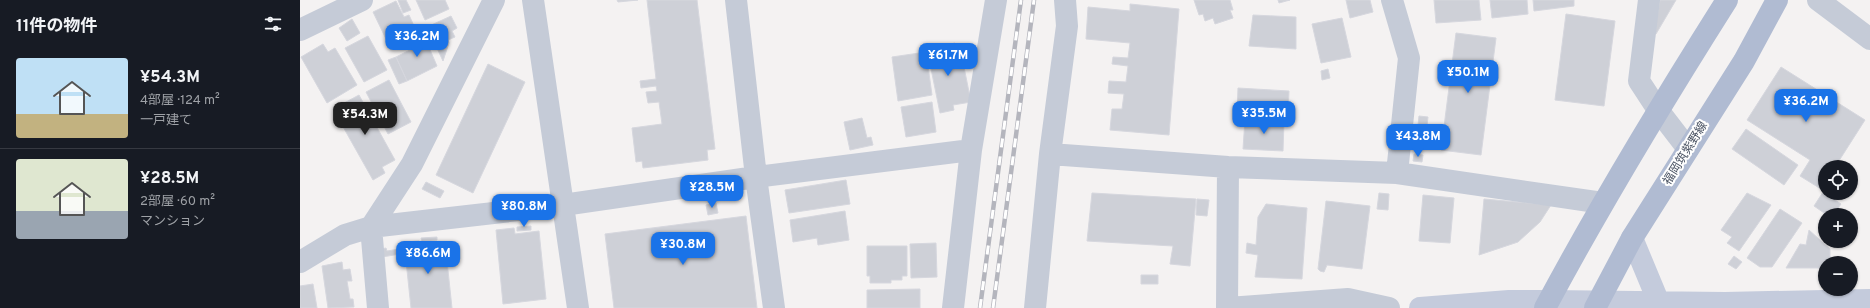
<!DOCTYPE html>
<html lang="ja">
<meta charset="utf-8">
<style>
body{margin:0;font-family:Overpass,"Noto Sans JP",sans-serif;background:#20242c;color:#f1f3f6;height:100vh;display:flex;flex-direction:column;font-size:15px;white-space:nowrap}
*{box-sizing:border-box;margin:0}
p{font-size:13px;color:#9ea1a6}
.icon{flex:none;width:22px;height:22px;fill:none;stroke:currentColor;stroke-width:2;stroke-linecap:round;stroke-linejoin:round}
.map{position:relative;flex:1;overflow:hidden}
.sheet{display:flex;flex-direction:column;background:#171b24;width:300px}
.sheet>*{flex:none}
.buttons{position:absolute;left:1518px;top:160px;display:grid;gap:8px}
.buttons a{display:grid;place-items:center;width:40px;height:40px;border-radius:50%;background:#171b24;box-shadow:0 1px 3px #0004;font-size:20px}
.price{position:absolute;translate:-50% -34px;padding:0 9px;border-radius:8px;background:#1a73e8;color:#fff;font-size:13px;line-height:26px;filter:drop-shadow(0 1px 2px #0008)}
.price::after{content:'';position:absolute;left:50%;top:24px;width:12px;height:9px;margin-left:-6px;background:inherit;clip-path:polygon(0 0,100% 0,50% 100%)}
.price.current{background:#222;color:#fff}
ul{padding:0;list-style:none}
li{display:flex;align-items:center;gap:12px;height:100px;padding:0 16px}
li+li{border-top:1px solid #363941}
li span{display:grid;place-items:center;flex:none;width:112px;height:80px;border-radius:4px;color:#555}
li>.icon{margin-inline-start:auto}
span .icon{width:48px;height:48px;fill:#fffc;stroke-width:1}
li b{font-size:17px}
h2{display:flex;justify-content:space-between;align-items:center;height:48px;padding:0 16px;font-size:17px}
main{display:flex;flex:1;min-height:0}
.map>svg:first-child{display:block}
.building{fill:#ced0d7;stroke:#d6d7de}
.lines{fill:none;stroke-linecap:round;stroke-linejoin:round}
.street{stroke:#c5cbd7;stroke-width:22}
.secondary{stroke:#c4cbdc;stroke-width:22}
.primary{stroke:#b0bbd2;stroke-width:22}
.rail-casing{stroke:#b4b5bd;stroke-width:4.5}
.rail{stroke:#fff;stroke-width:3;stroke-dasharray:9;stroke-linecap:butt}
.labels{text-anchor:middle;stroke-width:4;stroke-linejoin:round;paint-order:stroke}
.street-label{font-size:12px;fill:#485161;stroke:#fff}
</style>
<main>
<section class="sheet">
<h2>11件の物件<svg class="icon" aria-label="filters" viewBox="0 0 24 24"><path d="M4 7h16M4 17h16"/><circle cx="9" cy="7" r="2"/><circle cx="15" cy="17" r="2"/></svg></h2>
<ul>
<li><span style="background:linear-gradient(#bfe0f5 70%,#c2b280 0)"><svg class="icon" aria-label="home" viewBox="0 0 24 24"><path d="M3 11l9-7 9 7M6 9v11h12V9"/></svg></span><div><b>¥54.3M</b><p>4部屋 · 124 m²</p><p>一戸建て</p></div></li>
<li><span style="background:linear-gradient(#dfe7d0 65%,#9aa5b1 0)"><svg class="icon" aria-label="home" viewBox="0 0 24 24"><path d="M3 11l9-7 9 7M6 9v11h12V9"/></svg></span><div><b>¥28.5M</b><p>2部屋 · 60 m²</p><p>マンション</p></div></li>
</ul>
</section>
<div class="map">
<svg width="1570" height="308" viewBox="0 0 1570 308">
<rect width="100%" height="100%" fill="#f4f2f2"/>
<path class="building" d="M98 0H106L111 10 103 13Z
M116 0H145L149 9 125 20Z
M317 0H338L318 2Z
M347 0H397L415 149 407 150 408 160 343 168 342 161 336 162 332 128 362 124 359 102 348 103 346 92 357 91 356 86 341 88 340 81 356 79Z
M894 0H930L933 10H930L933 18 915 24 913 18 905 21 903 14 899 15Z
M978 0H990L979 3Z
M1046 0H1070L1073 12 1050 18Z
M1134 0H1179L1181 20 1136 23Z
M1190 0H1227L1228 14 1192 18Z
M1233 0H1274V6L1234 11Z
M1360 0H1376L1356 34 1354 33Z
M96 1 104 17 109 15 115 28 87 41 73 12Z
M830 4 879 9 869 135 810 130 812 109H822L824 94 808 93 809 81 826 82 828 66 812 64 813 57 828 58 830 43 786 39 788 7 830 11Z
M1266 14 1315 21 1304 106 1255 100Z
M953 15 996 17V49L949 46Z
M151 16 157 28 152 31 155 37 148 40 149 43 143 61 127 27Z
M1042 18 1051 57 1021 63 1012 24Z
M52 19 60 33 47 41 39 28Z
M122 31 137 66 107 81 96 57 112 49 107 38Z
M1156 33 1196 38 1181 155 1141 150Z
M68 36 87 70 64 82 45 48Z
M655 43 659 63 663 62 671 102 653 105 654 110 640 113 627 49Z
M23 44 28 52 35 48 57 85 27 103 1 57Z
M626 52 632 95 598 101 592 57Z
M96 57 107 81 99 84 88 60Z
M188 64 225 82 173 193 136 175Z
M1481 67 1565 120 1535 167H1525V183L1521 189 1500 176 1510 160 1447 120Z
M1028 69 1030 78 1022 80 1021 71Z
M89 80 111 122 88 134 66 92Z
M938 88 989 91 988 115 937 113Z
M59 95 95 160 82 167 85 173 73 180 33 109Z
M632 102 636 132 606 137 601 107Z
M1119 116 1128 117 1127 126 1118 125Z
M562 118 567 138 571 137 573 145 550 150 544 122Z
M945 119 984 121 983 151 943 149Z
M1446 129 1498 165 1484 185 1432 149Z
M1117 132 1126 133 1124 148 1115 147Z
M1114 154 1123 155 1122 162 1113 161Z
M546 180 550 204 489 213 485 190Z
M126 182 144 191 140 198 122 189Z
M1523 192 1541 204 1533 215H1527L1514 206Z
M792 193 896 199 890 266 870 264 873 246 787 241Z
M1079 193 1089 194 1088 210 1077 209Z
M1447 193 1471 205 1439 251 1427 243 1432 237 1421 230Z
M1123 195 1154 198 1150 243 1119 241Z
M897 199 909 200 907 216 896 215Z
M1184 199 1251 205 1240 222 1218 242 1179 255Z
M1026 201 1070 206 1062 269 1027 265 1024 272 1020 271 1018 269Z
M416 203 418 213 408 215 406 205Z
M966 204 1007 208 1002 279 955 277 958 255 946 253 947 243 956 245 958 217Z
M1480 209 1502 223 1472 267H1460L1447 258Z
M545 211 549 240 518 245 517 238 493 242 490 220Z
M446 216 457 308H314L305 234Z
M231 226V230L217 231V227Z
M214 228 215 234 239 231 246 299 203 304 196 230Z
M1509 230 1530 249V263H1525V268H1486L1500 244 1506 245Z
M137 237V240L122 241 121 238Z
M119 241 120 245 145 242 152 308H111L104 242Z
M636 243 637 277 611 278 610 244Z
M567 246H607V276H602V280H591V283H570V276H567Z
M86 248 87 251 99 249 100 254 82 257 81 249Z
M1434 256 1442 262 1436 269 1428 264Z
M42 262 43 270 50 269 52 281H47L50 299H53L54 307 28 308 22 266Z
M841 275H858V284H841Z
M13 284 17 308H0V286Z
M620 289V308H567V290Z"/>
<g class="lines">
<path class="street" d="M233 0 278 308
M436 0 456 177 474 308
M1092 0 1109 58 1097 173
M1349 0 1339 81 1358 110 1388 149
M1518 0 1570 39
M0 30 62 0
M750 154 928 167 1097 173 1303 203
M0 262 45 235 71 227 263 205 456 177 671 150 696 0
M78 308 71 227 112 164 194 0
M653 308 671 150
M735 308 750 154 767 26 765 0
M927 308 928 167
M928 308 1048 299 1089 308"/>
<path class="secondary" d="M1332 238 1359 303
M1120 308 1209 301H1248L1425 303 1570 300"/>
<path class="primary" d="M1245 308C1301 203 1363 101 1427 0
M1295 308 1332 238 1444 61 1477 0"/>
<defs>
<path id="rail" d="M680 308 721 0
M693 308 734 0"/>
</defs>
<use href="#rail" class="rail-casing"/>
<use href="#rail" class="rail"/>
</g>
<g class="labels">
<g class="street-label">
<text transform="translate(1385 153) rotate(-58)" y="4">福岡筑紫野線</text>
</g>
</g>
</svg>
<div class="buttons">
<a><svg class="icon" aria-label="locate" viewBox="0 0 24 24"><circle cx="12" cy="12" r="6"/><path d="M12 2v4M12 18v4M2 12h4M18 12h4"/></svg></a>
<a>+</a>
<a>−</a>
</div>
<b class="price" style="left:117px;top:58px">¥36.2M</b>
<b class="price" style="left:648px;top:77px">¥61.7M</b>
<b class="price" style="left:1168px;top:94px">¥50.1M</b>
<b class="price" style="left:1506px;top:123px">¥36.2M</b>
<b class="price" style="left:964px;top:135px">¥35.5M</b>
<b class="price current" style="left:65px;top:136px">¥54.3M</b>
<b class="price" style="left:1118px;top:158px">¥43.8M</b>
<b class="price" style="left:412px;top:209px">¥28.5M</b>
<b class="price" style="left:224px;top:228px">¥80.8M</b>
<b class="price" style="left:383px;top:266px">¥30.8M</b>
<b class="price" style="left:128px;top:275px">¥86.6M</b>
</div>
</main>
